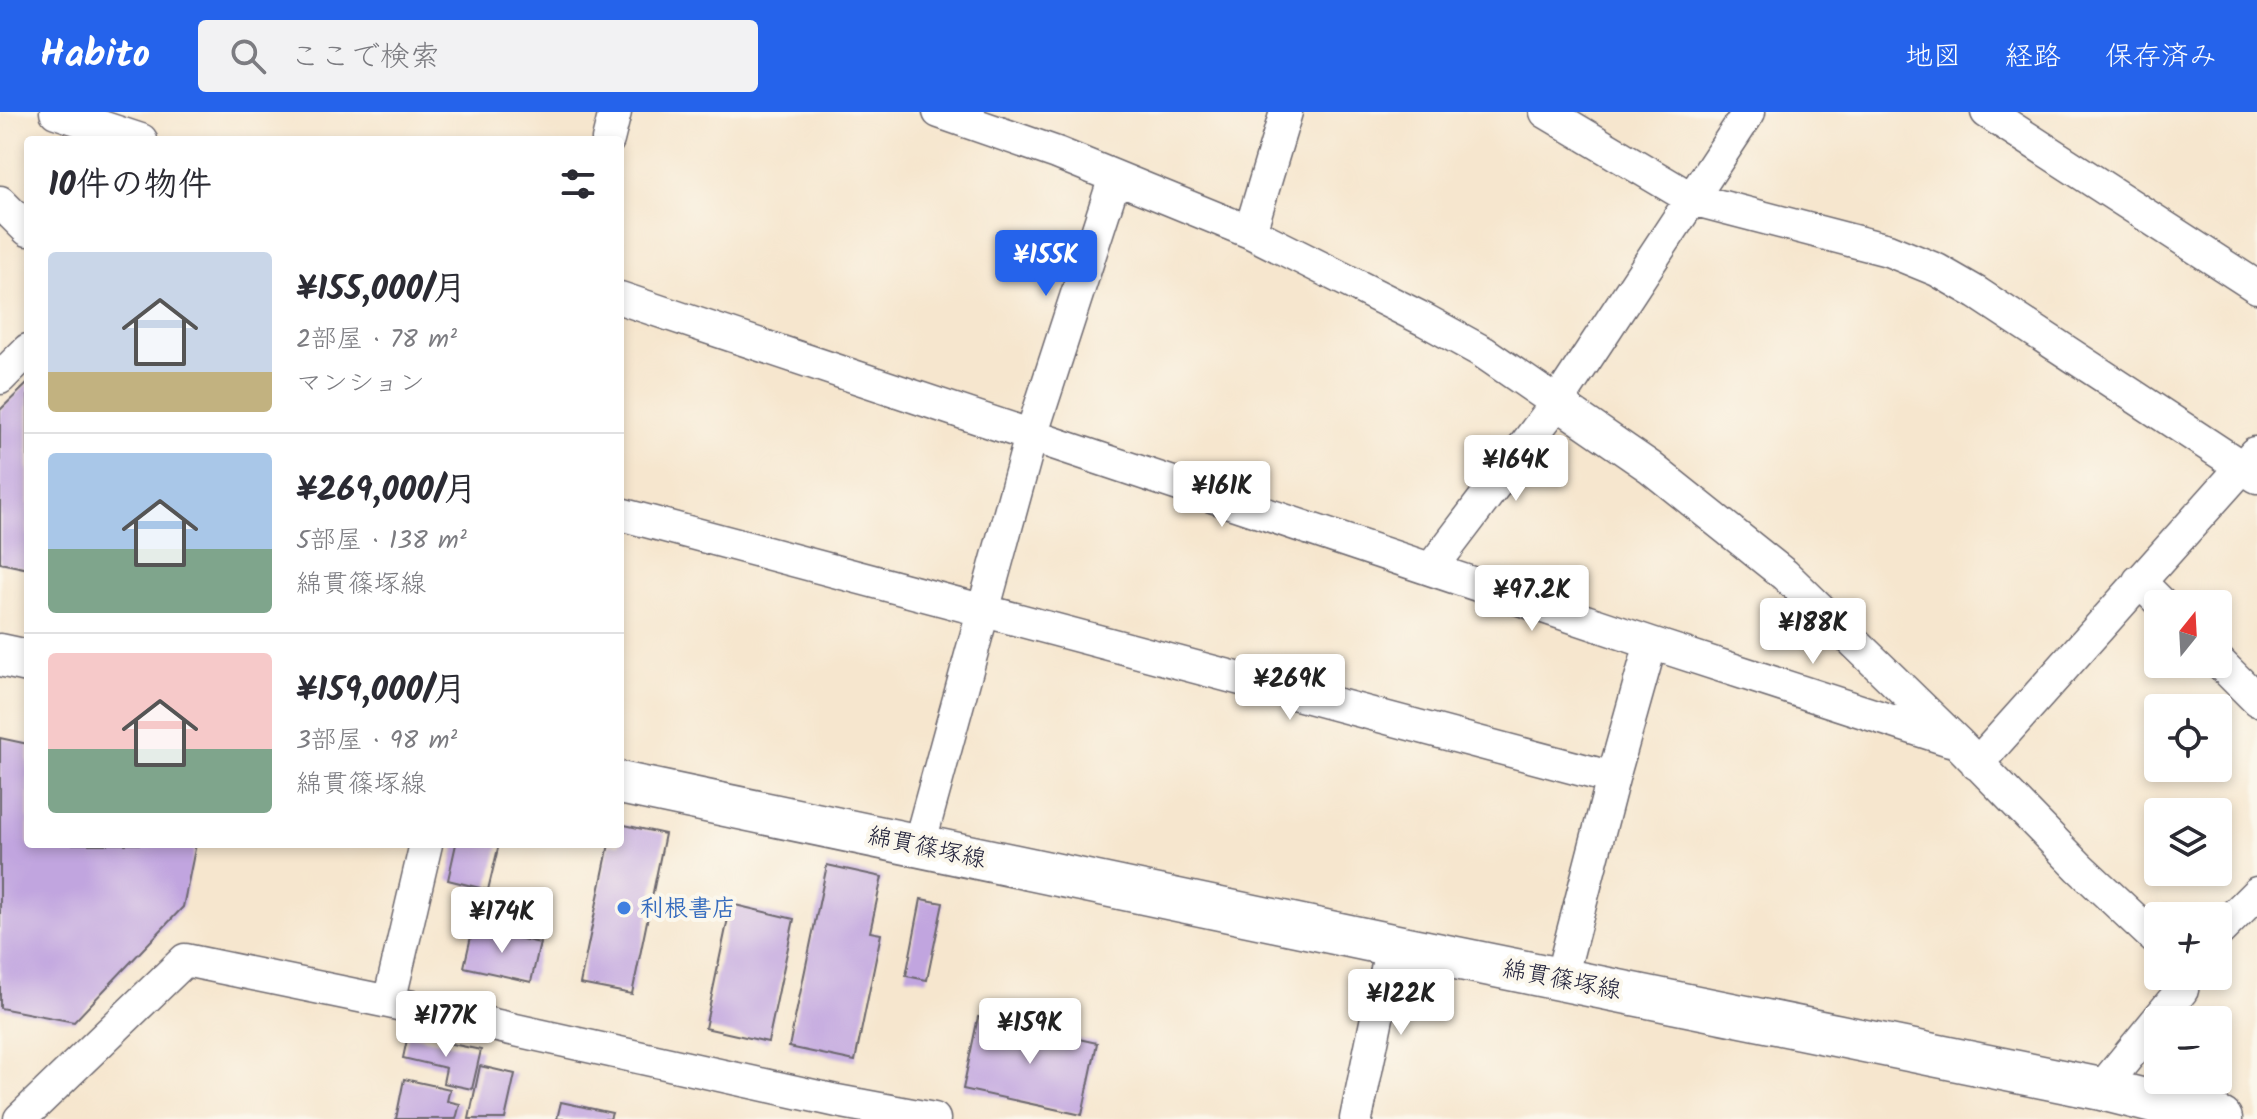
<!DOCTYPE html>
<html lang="ja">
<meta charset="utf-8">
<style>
body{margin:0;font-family:Kalam,"Klee One",sans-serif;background:#f2f2f3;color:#2b2b33;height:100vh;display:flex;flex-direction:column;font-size:30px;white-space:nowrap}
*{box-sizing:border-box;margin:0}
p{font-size:26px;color:#7c7c81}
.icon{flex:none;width:44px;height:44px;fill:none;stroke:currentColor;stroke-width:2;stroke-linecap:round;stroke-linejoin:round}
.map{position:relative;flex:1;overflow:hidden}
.details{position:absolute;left:24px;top:24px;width:600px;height:712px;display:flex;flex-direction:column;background:#fff;border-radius:8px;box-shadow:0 4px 12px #0003}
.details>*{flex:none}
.needle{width:52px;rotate:18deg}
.fabs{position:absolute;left:2144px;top:478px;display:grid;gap:16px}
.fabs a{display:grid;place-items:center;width:88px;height:88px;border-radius:8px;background:#fff;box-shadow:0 4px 12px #0003;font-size:40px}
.price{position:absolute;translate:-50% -68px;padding:0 18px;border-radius:8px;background:#fff;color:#222;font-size:26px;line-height:52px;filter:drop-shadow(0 2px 4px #0008)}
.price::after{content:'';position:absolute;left:50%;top:48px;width:24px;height:18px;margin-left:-12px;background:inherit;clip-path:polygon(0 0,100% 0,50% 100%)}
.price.on{background:#2563eb;color:#fff}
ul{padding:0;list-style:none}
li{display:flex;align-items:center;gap:24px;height:200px;padding:0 24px}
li+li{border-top:2px solid #e1e1e2}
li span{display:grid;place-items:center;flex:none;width:224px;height:160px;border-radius:8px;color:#555}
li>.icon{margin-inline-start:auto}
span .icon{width:96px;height:96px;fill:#fffc;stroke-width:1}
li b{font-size:34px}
h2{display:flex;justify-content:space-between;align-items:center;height:96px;padding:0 24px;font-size:34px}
header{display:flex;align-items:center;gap:48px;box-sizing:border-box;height:112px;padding:0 40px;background:#2563eb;color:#fff}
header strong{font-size:38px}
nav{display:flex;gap:44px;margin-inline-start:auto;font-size:28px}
.search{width:560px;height:72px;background:#f2f2f3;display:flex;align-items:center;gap:20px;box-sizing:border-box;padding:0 28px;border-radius:8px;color:#7c7c81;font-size:30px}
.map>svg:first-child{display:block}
.building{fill:#c1a5df}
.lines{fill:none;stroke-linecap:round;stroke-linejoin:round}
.minor-casing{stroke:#6c676e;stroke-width:35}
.major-casing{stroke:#6c676e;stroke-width:45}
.minor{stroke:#fff;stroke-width:32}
.major{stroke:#fff;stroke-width:42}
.shop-dot{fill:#3f7fe0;stroke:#fbf7ec;stroke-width:3}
.labels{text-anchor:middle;stroke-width:8;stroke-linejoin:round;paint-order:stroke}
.street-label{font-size:24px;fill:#22223b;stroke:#fbf7ec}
.shop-label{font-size:24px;font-weight:bold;fill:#366cbe;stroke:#fbf7ec;text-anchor:start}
</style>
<header>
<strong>Habito</strong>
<div class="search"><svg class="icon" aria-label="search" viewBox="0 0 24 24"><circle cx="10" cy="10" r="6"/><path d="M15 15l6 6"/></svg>ここで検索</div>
<nav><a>地図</a><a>経路</a><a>保存済み</a></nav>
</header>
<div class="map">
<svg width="2257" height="1007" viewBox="0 0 2257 1007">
<rect width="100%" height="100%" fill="#fbf7ec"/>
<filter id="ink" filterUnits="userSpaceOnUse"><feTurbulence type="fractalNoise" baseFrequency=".0125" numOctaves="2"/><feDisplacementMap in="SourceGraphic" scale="16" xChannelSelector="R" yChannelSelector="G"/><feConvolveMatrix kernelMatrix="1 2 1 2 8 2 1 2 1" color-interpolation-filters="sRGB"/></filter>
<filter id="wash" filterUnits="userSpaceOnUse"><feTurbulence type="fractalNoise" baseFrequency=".006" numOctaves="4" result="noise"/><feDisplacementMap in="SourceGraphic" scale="32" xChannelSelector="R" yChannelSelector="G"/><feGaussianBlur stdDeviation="1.8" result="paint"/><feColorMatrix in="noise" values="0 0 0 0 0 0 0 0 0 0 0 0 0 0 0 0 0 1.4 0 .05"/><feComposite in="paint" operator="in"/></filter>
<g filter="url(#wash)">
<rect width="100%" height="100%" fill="#f6e6ce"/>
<g id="blocks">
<path class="building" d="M28 271V457L0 451V298Z
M0 626 28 632V732H196L183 795 74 910 0 896Z
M620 712 665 722 632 882 580 872 609 732H620Z
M456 732H499L488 778 448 768Z
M827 753 882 765 870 820 881 822 855 949 789 935Z
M921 787 943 791 927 868 906 864Z
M731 792 794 807 768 930 705 916Z
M479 796 497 800 495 812 476 808Z
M473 816 540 831 531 870 464 855Z
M978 905 1097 931 1082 1003 963 977Z
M408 923 481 938 472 977 443 971 446 956 403 946Z
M480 954 515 962 505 1007H469Z
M404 967 450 977 447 989 460 992 456 1007H396Z
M561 990 612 1001 610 1007H557Z"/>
</g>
</g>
<g filter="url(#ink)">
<use href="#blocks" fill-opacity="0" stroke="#6c676e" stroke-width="2"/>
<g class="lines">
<defs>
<path id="minor" d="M56 0 141 28
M939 0 1057 41 1250 120 1425 208 1483 240 1650 355 1785 463 1957 630 2080 756 2158 829
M1546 0 1692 87 1888 138 1937 158 1977 181 2257 365
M1987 0 2257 175
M608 28 615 0
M0 90 28 118
M1250 120 1286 0
M620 186 1651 531 1950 628
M0 266 28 238
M620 402 1613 666
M1431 457 1557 291 1749 0
M2139 469 2162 492
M2218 549 2257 588
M1977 652 2255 341
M919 733 1031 324 1115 65
M2218 820 2257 781
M1561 866 1613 666 1651 531
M389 890 426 732
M2101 977 2182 878 2184 864
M20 1007 185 848 389 890 837 989 934 1007
M1356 1007 1392 833"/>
<path id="major" d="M0 543 28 549
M620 671 1392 833 2101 977 2221 1007"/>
</defs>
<use href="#minor" class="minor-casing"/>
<use href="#major" class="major-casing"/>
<use href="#minor" class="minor"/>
<use href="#major" class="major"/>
</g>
</g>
<circle class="shop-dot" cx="624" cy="796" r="8"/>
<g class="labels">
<g class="street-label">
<text transform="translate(927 735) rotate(12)" y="8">綿貫篠塚線</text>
<text transform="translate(1562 867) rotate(11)" y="8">綿貫篠塚線</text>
</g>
<g class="shop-label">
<text x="640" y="804">利根書店</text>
</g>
</g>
</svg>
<div class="fabs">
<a><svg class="needle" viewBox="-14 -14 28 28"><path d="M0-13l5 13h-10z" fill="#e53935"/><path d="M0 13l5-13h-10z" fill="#7c7c81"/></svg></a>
<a><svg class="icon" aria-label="locate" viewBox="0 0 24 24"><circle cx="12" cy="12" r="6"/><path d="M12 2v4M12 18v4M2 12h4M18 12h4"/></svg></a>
<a><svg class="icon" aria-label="layers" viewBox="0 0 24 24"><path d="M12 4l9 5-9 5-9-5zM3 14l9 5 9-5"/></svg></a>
<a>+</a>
<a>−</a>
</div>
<b class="price on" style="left:1046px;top:186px">¥155K</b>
<b class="price" style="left:1516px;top:391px">¥164K</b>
<b class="price" style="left:1222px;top:417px">¥161K</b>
<b class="price" style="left:1532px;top:521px">¥97.2K</b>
<b class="price" style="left:1813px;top:554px">¥188K</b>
<b class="price" style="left:1290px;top:610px">¥269K</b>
<b class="price" style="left:502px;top:843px">¥174K</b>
<b class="price" style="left:1401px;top:925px">¥122K</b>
<b class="price" style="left:446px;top:947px">¥177K</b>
<b class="price" style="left:1030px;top:954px">¥159K</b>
<section class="details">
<h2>10件の物件<svg class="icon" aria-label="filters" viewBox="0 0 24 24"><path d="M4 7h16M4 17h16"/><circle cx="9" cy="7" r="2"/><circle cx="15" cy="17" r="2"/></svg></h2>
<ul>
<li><span style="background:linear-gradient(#c9d6e8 75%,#c2b280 0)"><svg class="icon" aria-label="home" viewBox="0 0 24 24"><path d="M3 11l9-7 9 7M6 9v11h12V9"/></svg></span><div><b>¥155,000/月</b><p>2部屋 · 78 m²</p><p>マンション</p></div></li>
<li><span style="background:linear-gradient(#a9c7e8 60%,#7fa58c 0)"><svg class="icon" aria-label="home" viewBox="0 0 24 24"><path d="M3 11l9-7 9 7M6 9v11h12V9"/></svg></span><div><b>¥269,000/月</b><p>5部屋 · 138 m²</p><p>綿貫篠塚線</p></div></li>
<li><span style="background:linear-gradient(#f6c9c9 60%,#7fa58c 0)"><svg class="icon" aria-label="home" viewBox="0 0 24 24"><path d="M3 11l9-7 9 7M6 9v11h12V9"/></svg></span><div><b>¥159,000/月</b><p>3部屋 · 98 m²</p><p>綿貫篠塚線</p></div></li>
</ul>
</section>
</div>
